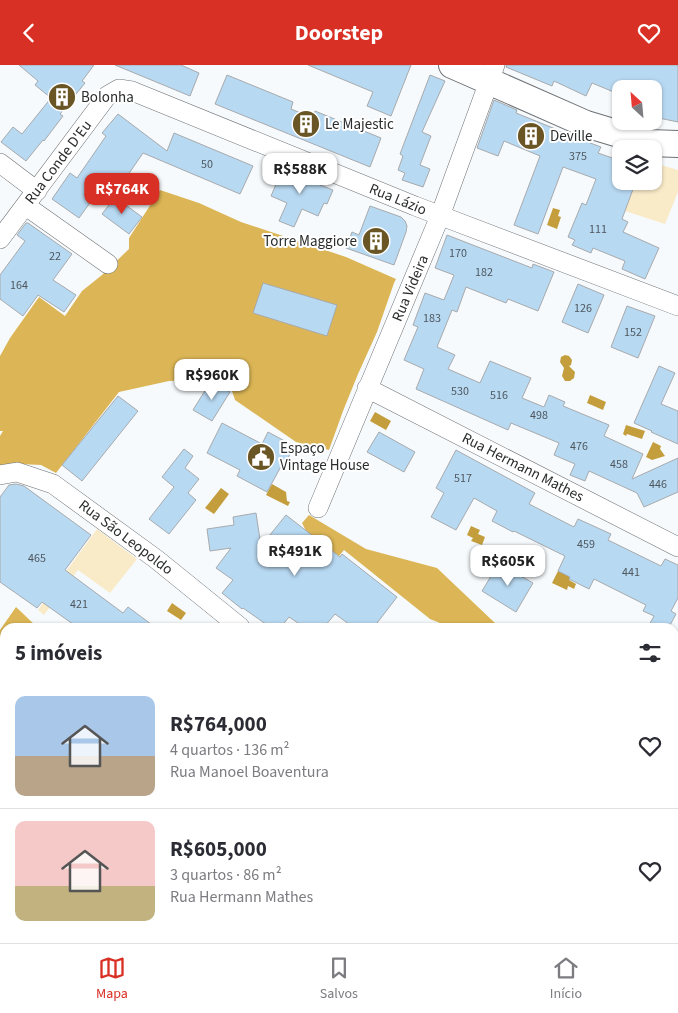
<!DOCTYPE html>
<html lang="pt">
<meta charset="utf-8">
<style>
body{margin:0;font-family:"Source Sans 3",sans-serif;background:#f7f7f7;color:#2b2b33;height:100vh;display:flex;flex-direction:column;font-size:19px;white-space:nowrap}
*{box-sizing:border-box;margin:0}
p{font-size:16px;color:#7c7c81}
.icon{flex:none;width:28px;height:28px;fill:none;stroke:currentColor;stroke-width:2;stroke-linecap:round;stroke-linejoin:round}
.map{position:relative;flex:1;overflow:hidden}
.panel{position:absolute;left:0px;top:558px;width:679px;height:321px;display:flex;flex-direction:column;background:#fff;border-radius:15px 15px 0 0;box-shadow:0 1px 4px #0004}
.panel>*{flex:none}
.needle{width:32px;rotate:334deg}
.controls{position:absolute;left:612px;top:15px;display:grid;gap:10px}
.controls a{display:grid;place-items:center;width:50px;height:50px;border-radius:10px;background:#fff;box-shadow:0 1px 4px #0004;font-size:25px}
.price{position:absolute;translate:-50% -42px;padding:0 11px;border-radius:10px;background:#fff;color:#222;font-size:16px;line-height:32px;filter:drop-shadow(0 1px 2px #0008)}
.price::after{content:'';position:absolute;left:50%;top:30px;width:15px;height:11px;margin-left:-8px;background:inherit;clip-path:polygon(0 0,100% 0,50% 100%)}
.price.active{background:#d93025;color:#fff}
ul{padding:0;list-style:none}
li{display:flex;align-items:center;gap:15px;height:125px;padding:0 15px}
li+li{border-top:1px solid #e1e1e2}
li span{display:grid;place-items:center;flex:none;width:140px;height:100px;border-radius:10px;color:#555}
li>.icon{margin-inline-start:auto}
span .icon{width:60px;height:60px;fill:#fffc;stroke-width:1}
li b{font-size:21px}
h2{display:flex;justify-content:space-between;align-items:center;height:60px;padding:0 15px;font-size:21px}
header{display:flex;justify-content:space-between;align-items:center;height:65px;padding:0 15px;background:#d93025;color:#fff;font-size:22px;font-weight:700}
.menu{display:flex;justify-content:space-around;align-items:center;height:70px;border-top:1px solid #e1e1e2;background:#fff;font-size:14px;color:#7c7c81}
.menu a{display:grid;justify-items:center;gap:2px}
.menu .active{color:#d93025}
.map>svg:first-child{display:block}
.green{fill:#f9eac8}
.forest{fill:#dcb656}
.water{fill:#c49e3c}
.building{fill:#b8d9f2;stroke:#a7aaad}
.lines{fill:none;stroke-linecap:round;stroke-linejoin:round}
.minor-casing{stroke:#6e7174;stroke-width:20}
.secondary-casing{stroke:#6e7174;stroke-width:28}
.minor{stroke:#fff;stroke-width:19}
.secondary{stroke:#fff;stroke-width:26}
.labels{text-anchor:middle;stroke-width:4;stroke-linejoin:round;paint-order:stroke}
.number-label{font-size:12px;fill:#4e575e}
.poi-label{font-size:15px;fill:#2b2c2d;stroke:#fff;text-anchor:start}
.street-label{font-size:15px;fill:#2b2c2d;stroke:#fff}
</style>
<header><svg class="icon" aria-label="back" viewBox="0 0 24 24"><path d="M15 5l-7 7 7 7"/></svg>Doorstep<svg class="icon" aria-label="heart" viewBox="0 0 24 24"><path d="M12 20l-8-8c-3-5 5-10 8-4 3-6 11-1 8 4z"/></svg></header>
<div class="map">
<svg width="678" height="878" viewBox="0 0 678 878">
<rect width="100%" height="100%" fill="#f6fafc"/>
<path class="green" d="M654 98 678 105V127L665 159 625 146 636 116H654Z
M97 464 137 494 110 528 78 505 44 550 38 545Z"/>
<path class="forest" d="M160 125 199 138 241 157 346 192 396 214 394 218 377 267 358 309 343 346 329 385 296 377 235 335 232 326 212 313 202 315 169 316 119 327 56 408 41 400 20 399 0 401V371L3 366H0V291L10 273 39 232 65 251 82 226 102 210 129 184V173Z
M309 450 366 484 437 503 496 559 506 562H450L430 554 344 485 339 491 306 466 302 458Z
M16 542 36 561 35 562H5V618L0 613V565Z
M678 663V748L674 744V669Z"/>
<path class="water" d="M553 143 560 145 558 151 561 152 557 164 547 160Z
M565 290 569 291 572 295 571 300 569 301 575 307 574 313 570 316H565L562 311 564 303 560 297 561 292Z
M590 330 606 337 603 345 587 338Z
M375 347 391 356 386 365 370 356Z
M626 360 645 366 642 374 627 369 626 371 623 369Z
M653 377 661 381 660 384 665 391 652 395 646 392Z
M272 419 286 427 287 436 290 437 288 441 266 430Z
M221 423 229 429 214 449 205 443Z
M471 461 480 465 478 469 485 472 482 480 471 476 473 473 467 470Z
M558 506 570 512 569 515 576 519 574 524 568 521 567 525 552 518Z
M172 538 186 548 181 555 167 546Z"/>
<path class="building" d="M19 0H94L82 16 85 18 60 49 63 51 44 76 43 75 26 96 1 77 13 62 22 69 51 33 35 20 38 16Z
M115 0H181L199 8 190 31Z
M308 0H411L391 51 367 41 373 27Z
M506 0H678V57L654 52V46L662 24H621V30L592 18 586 31 554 16 552 21 506 2Z
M227 10 293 37 291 44 313 53 315 46 381 73 370 102 215 39Z
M430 10 445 16 422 67 431 71 420 100 430 104 423 122 402 115 405 108 398 105 403 91 400 89Z
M494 35 517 45 516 48 558 65V66L601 82 598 88 621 96V116H636L622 154 628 157 623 167 659 183 645 214 622 204 625 196 593 183 591 188 572 180 575 175 568 172 582 138 586 140 596 114 563 102 538 169 514 160 540 91 504 76 498 91 477 83Z
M118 49 167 86 174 68 253 101 240 129 143 88 119 123 98 109 84 130 92 135 79 153 52 134 70 108 77 113 106 71 102 68Z
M281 103 295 109 296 105 322 115 320 120 333 125 327 139 324 138 318 151 302 144 294 162 279 156 287 138 271 131 277 117 275 116Z
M115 132 142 152 129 169 102 149Z
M370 141 401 152 405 156 407 161 406 167 394 200 346 183 352 167 359 170Z
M26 158H28L72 189 53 215 76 230 64 247 38 230 23 251 0 234V210L25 176 17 170Z
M447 170 532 203 533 199 554 207 538 246 508 234 506 238 466 222 457 247 452 245 437 282 455 290 448 304 480 318 490 296 531 313 522 333 544 342 549 330 565 337 563 341 609 360 604 371 643 389 632 414 678 393V427L644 442 637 428 589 406 585 416 570 410 575 399 554 390 559 378 511 358 508 365 416 324 424 304 404 295 418 262 413 260 425 228 444 235 454 210 435 203Z
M263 218 337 240 327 271 253 248Z
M578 219 604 230 588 268 562 257Z
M627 241 655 251 638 293 611 282Z
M659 301 675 308 661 339 678 346V379L651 367 652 366 634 358Z
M211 316 230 327 212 356 193 345Z
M118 331 138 346 82 416 62 400Z
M222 358 262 379 268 367 294 381 286 397 284 396 267 427 237 411 240 405 207 388Z
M379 367 415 387 404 407 367 387Z
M184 384 193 391 185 403 199 414 188 428 196 435 169 469 149 454 174 422 162 412Z
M456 385 535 428 529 439 574 462 578 454 611 469 608 475 661 501 665 494 678 500V533L671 546 676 549 669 562H648L654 551 643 546 646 540 594 514 589 524 569 514 570 512 558 506 565 491 514 466 513 467 492 456 497 446 474 433 456 465 431 452 444 428 436 423Z
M16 419 24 421 91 470 65 505 123 548 128 542 155 562H77L42 537 37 543 0 517V432L9 420Z
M256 448 261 481 286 450 340 492 342 489 397 532 374 562H353L335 549 324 562H304L289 552 281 562H270L243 543 242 544 222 528 233 515 216 503 231 483 210 486 207 464 234 460 233 452Z
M499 498 533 518 516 547 482 526Z"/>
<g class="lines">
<defs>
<path id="minor" d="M0 98 37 126
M26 141 108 199
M0 174 107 31 119 24 132 26 415 141 678 241
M367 323 678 482
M0 410 17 407 53 419 156 494 240 562
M318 443 440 151 495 0
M0 739 5 732
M201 874 207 878
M438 874 444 878
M650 874 655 878"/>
<path id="secondary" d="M452 0 586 59 649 78 678 79"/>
</defs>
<use href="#minor" class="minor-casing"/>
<use href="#secondary" class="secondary-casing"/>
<use href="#minor" class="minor"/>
<use href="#secondary" class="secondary"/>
</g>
<defs>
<symbol id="building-disc" viewBox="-11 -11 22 22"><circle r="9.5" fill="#695624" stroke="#fff"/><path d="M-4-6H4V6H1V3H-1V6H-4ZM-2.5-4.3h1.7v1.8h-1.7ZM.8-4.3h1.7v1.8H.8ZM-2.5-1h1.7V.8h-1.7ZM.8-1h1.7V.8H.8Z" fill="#fff"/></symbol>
<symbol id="civic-disc" viewBox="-11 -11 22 22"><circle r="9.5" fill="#695624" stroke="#fff"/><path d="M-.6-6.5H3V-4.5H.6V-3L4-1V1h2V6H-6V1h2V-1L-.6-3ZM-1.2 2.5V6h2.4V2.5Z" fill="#fff"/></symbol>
</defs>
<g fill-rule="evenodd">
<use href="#building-disc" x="46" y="16" width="32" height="32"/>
<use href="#building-disc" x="290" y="43" width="32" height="32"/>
<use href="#building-disc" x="515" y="55" width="32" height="32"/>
<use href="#building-disc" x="360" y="160" width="32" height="32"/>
<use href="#civic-disc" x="245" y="376" width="32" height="32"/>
</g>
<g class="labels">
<g class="number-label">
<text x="578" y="95">375</text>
<text x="207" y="103">50</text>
<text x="598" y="168">111</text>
<text x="458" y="192">170</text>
<text x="55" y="195">22</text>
<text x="484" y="211">182</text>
<text x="19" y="224">164</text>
<text x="583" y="247">126</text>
<text x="432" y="257">183</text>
<text x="633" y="271">152</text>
<text x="460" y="330">530</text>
<text x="499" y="334">516</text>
<text x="539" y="354">498</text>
<text x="579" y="385">476</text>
<text x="619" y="403">458</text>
<text x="463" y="417">517</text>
<text x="658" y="423">446</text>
<text x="586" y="483">459</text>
<text x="37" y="497">465</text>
<text x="631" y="511">441</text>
<text x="79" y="543">421</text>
</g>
<g class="poi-label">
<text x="81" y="37">Bolonha</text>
<text x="325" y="64">Le Majestic</text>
<text x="550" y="76">Deville</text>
<text x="357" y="181" text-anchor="end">Torre Maggiore</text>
<text x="280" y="388">Espaço<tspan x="280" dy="17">Vintage House</tspan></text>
</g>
<g class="street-label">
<text transform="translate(58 97) rotate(-53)" y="5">Rua Conde D'Eu</text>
<text transform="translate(398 134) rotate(22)" y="5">Rua Lázio</text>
<text transform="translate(410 223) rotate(-67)" y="5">Rua Videira</text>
<text transform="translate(523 402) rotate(27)" y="5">Rua Hermann Mathes</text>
<text transform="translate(126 472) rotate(37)" y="5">Rua São Leopoldo</text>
</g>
</g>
</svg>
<div class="controls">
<a><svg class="needle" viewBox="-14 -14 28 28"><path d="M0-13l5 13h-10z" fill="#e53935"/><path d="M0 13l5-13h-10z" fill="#7c7c81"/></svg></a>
<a><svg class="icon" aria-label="layers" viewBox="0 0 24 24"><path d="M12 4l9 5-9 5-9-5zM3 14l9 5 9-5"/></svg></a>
</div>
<b class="price" style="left:300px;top:130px">R$588K</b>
<b class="price active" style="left:122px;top:150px">R$764K</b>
<b class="price" style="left:212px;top:336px">R$960K</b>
<b class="price" style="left:295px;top:512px">R$491K</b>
<b class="price" style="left:508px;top:522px">R$605K</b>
<section class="panel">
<h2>5 imóveis<svg class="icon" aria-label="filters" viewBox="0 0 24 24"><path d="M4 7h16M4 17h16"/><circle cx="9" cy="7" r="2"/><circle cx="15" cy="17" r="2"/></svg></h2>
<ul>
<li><span style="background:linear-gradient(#a9c7e8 60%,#b9a48a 0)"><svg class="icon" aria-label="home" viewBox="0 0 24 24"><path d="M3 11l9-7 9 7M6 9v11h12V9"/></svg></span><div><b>R$764,000</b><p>4 quartos · 136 m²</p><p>Rua Manoel Boaventura</p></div><svg class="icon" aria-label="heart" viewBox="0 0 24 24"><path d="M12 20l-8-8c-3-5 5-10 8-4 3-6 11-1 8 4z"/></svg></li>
<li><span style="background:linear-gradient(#f6c9c9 65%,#c2b280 0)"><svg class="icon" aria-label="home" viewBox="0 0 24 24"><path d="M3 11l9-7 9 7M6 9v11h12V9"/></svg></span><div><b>R$605,000</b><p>3 quartos · 86 m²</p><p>Rua Hermann Mathes</p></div><svg class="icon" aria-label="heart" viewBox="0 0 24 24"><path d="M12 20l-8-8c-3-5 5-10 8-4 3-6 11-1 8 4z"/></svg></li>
</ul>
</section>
</div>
<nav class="menu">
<a class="active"><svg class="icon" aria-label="map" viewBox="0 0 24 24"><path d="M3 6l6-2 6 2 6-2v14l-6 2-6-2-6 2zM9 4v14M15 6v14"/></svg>Mapa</a>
<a><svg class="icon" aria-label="saved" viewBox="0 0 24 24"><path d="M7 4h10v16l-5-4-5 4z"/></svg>Salvos</a>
<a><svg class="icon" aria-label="home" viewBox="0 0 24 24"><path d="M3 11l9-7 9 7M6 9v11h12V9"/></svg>Início</a>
</nav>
